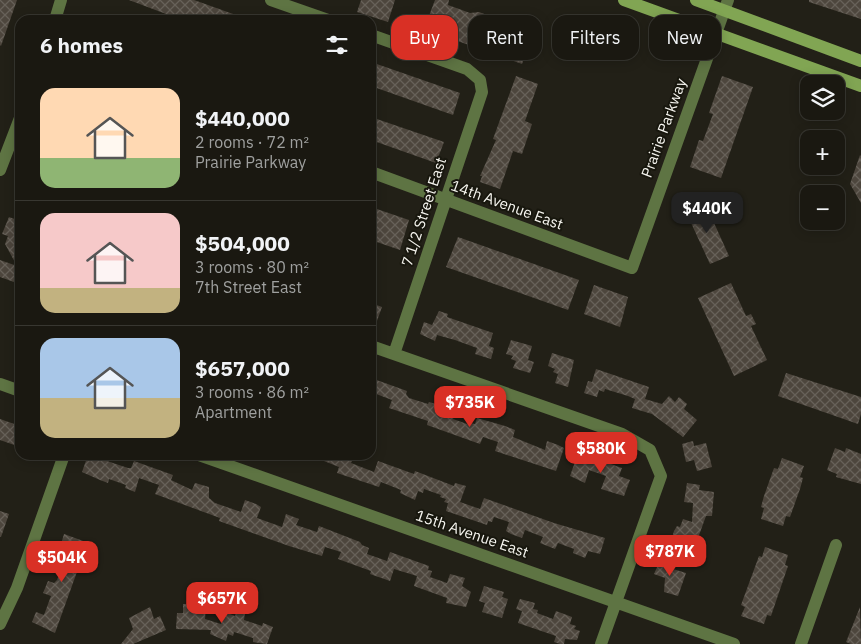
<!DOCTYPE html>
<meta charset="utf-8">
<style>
body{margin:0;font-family:"IBM Plex Sans",sans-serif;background:#23211a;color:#f1f3f6;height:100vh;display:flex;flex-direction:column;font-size:19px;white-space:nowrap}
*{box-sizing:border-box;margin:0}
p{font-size:16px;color:#9fa09f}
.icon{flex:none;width:28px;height:28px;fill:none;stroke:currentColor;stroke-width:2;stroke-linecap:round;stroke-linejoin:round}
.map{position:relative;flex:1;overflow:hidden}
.details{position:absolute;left:15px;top:15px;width:361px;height:445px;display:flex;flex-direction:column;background:#1a1811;border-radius:15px;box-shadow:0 2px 12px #0003,0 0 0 1px #383731}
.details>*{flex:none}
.banner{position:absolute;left:391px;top:15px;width:394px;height:45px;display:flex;gap:10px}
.tools{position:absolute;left:800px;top:75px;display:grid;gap:10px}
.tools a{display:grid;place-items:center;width:45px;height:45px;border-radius:10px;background:#1a1811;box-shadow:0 2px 12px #0003,0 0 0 1px #383731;font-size:25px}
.price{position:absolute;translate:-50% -42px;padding:0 11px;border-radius:10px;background:#d93025;color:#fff;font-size:16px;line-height:32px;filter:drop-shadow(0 1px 2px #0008)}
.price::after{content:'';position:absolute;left:50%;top:30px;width:15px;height:11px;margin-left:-8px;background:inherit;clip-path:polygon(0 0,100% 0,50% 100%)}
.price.selected{background:#222;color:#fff}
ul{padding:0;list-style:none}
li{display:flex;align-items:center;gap:15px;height:125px;padding:0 25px}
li+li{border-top:1px solid #383731}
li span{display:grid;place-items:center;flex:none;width:140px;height:100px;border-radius:15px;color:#555}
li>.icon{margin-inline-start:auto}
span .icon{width:60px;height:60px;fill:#fffc;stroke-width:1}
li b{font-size:21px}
h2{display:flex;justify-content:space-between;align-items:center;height:60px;padding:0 25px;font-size:21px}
.tag{padding:0 18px;border-radius:15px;background:#1a1811;box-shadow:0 2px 12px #0003,0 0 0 1px #383731;font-size:18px;line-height:45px}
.tag.selected{background:#d93025;color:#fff}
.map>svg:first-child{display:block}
.building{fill:url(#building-cross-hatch)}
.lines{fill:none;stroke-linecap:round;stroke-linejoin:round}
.minor{stroke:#5e7443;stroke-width:12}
.secondary{stroke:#81a553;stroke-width:12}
.labels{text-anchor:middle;stroke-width:4;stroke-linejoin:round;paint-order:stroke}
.street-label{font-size:15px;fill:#f6f5ef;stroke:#18170e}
</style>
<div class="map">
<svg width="861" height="644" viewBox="0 0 861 644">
<defs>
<pattern id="building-cross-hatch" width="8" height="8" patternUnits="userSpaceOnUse" patternTransform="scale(1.25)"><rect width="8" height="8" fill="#4d463d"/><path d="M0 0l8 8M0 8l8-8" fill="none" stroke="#676159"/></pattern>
</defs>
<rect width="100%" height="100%" fill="#222017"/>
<path class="building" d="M0 0H17L1 46 0 45Z
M129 0H194L247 19 182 20Z
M361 0H395L388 22 357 12Z
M435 0H449L448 5 470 13 479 12 492 17 498 22 519 30 520 27 534 31 522 64 424 29Z
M809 0H861V19L809 2Z
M371 62 460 93 453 115 371 86Z
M516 76 538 84 525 121 532 124 522 154 513 151 500 189 480 182 482 176H480L496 140 493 139Z
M722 76 753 87 721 178 690 167 699 140 703 141 713 114 709 113Z
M371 117 444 142 436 163 371 140Z
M860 155 861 156V203L850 184Z
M705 203 729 256 710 264 686 212Z
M371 207 409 220 400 250 371 240Z
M9 217 20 221V272L18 269 14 282 0 277V260L17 266 5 244 8 236 2 234Z
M458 237 579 280 568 310 446 267Z
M731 283 746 316 751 314 756 324 751 326 767 360 734 376 698 298Z
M594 285 628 297 620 327 584 314Z
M371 303 382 307 373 332H371Z
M439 311 448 314 447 317 493 333 489 346 494 348 491 359 475 354 477 348 455 340 437 335 435 341 420 334 424 322 432 325Z
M511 340 532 346 528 360 534 362 530 373 513 368 516 361 511 359 513 356 506 354Z
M552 353 574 360 568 387 555 383 558 374 553 372 555 369 548 366Z
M596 369 649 387 645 399 662 404 669 396 675 402 679 397 687 404 684 409 697 420 683 437 652 414 632 408 635 399 628 396 605 389 604 392 599 390 597 397 584 393 588 381 592 382Z
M786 373 861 397V414L858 424 778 396Z
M371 378 407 391 406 394 409 398 428 404 429 402 446 407 444 414 454 417 453 419 470 425V423L475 424 477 418 505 426 515 430 513 437 545 450 547 441 558 445 564 448 556 471 495 451 498 442 483 437 480 444 427 425 428 421 389 408 392 400 371 392Z
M0 419 20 426V447L0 440Z
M693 441 694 446 706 443 712 467 697 471 694 460 686 462 682 444Z
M835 448 845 452 846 448 861 454V484L836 477 837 474 827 470Z
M583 454 622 468 619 476 630 480 624 496 601 489 606 476 589 470 585 483 570 476 576 459 581 461Z
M88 455H103L101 459 128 468H131L134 461 173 475 171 480 192 490 195 483 209 487V498L215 503 241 512 245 500 256 504 261 507 257 518 282 527 286 514 299 519 296 525 317 532 319 526 360 542 362 545 369 548 367 554 387 561 390 552 429 566 428 570 432 571 430 577 447 583 450 574 465 578 462 586 471 592 466 607 446 603 447 598 414 586 417 576 394 569 390 581 370 574 371 571 338 559 341 552 325 547 322 556 289 546 219 521 220 518 155 494 159 485 139 478 135 492 125 488 126 485 109 479 108 483 100 480 82 472Z
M309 455H354L351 463 374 472 378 461 414 474 415 471 454 486 455 483 466 486 460 502 480 509 484 498 554 523 605 538 600 554 588 551 585 558 573 553 574 549 558 543 555 549 540 543 543 537 525 530 522 538 511 534 506 531 509 522 494 517 492 522 488 521 487 525 446 511 448 503 444 502 446 499 440 497 441 495 424 489 423 493 418 491 415 500 400 493 401 490 381 482 379 487 337 473 339 467Z
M782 458 804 466 800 477 803 478 800 489 790 517 786 516 783 526 761 519 764 508 761 507 764 496 774 468 778 469Z
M687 483 700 485 699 490 714 492 712 516H706L694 549 689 547 688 551 681 548 680 552 669 548 674 531 677 526 680 527 683 519 692 522 693 503 684 502Z
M0 511 9 514 1 537H0Z
M64 534 86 542 84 548 87 549 80 569H78L55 633 32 622 36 612 44 615 51 596 43 593 48 581 54 583 57 580 65 558V553L59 551Z
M765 547 788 555 785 565 788 566 771 616 767 615 764 624 741 616 745 607 741 605 759 556 762 557Z
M661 558 672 562 670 568 686 573 678 596 664 592 665 578 654 574Z
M484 586 504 592 502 597 508 599 502 618 482 612 485 603 479 601Z
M520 599 535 603 533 609 538 610 537 613 553 619 556 611 572 617 570 624 576 626 574 629 580 631 577 640 565 639 564 644H560L554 642 556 636 518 623 522 611 516 609Z
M183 604 206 606 205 619 221 624 225 612 235 616 237 610 245 613 244 620 262 626 263 623 273 627 267 644 253 642V638L234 632 233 636 228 634 226 641 210 634 211 630 176 629 177 613H183Z
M150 607 154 619 160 616 166 630 133 644H121L133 629 129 618Z
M860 607 861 644H851L846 642Z"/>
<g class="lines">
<path class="minor" d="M271 0 328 20
M55 20 61 0
M371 35 467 69 480 80 482 92 394 354
M0 170 20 118
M371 172 632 268 728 0
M371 346 622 434 650 450 661 476 601 644
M0 384 20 391
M199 455 734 644
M0 624 17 588 64 455
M801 644 836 545"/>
<path class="secondary" d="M624 0 861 86
M696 0 861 61"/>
</g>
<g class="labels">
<g class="street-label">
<text transform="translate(664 128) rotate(-70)" y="5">Prairie Parkway</text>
<text transform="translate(507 205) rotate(20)" y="5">14th Avenue East</text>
<text transform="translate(424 212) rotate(-72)" y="5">7 1/2 Street East</text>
<text transform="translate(472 534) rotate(19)" y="5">15th Avenue East</text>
</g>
</g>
</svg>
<div class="tools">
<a><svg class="icon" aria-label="layers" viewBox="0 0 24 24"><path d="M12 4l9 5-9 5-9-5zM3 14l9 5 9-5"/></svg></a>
<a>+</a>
<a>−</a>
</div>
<b class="price selected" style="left:707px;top:234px">$440K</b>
<b class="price" style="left:470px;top:428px">$735K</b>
<b class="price" style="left:601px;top:474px">$580K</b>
<b class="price" style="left:670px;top:577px">$787K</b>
<b class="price" style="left:62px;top:583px">$504K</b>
<b class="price" style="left:222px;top:624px">$657K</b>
<div class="banner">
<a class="tag selected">Buy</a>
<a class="tag">Rent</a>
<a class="tag">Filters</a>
<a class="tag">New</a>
</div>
<section class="details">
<h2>6 homes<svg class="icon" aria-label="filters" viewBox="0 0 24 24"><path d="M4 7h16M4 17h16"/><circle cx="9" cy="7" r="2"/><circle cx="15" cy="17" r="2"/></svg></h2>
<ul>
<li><span style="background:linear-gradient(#ffd9b3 70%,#8fb573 0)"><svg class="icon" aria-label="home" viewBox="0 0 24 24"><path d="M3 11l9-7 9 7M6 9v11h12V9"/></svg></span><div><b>$440,000</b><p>2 rooms · 72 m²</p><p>Prairie Parkway</p></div></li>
<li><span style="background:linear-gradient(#f6c9c9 75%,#c2b280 0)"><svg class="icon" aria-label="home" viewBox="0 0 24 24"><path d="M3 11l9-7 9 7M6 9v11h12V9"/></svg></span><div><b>$504,000</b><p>3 rooms · 80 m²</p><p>7th Street East</p></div></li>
<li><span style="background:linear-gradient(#a9c7e8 60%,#c2b280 0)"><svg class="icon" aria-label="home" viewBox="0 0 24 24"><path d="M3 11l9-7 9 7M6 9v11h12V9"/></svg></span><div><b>$657,000</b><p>3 rooms · 86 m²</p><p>Apartment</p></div></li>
</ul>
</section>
</div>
